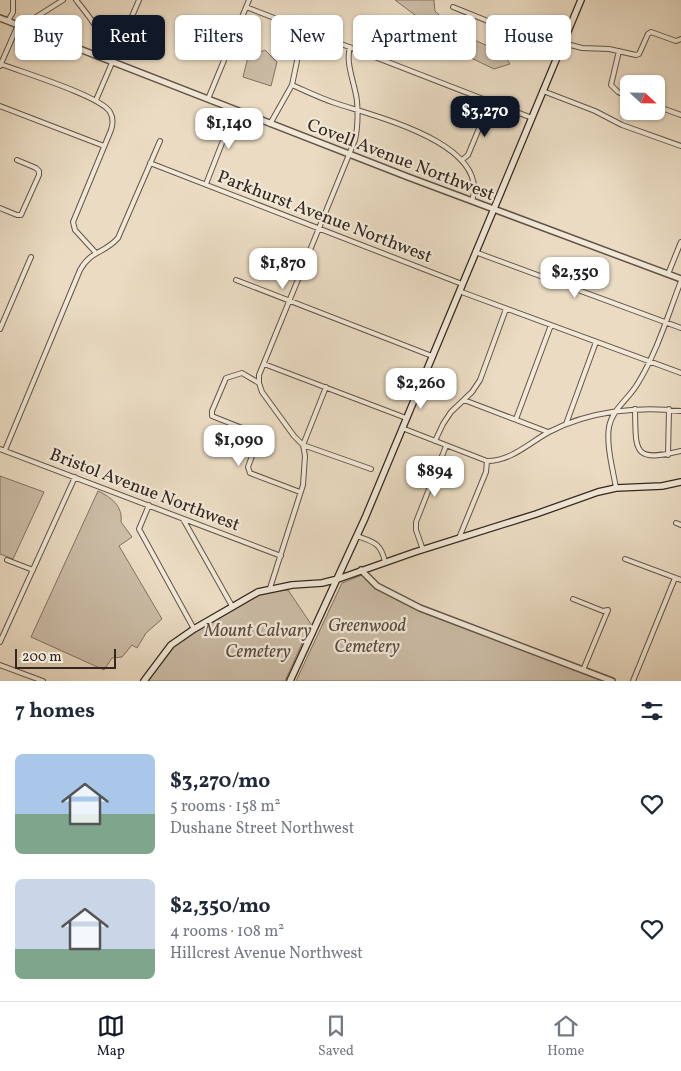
<!DOCTYPE html>
<meta charset="utf-8">
<style>
body{margin:0;font-family:Vollkorn,serif;background:#f6f6f7;color:#1f2937;height:100vh;display:flex;flex-direction:column;font-size:19px;white-space:nowrap}
*{box-sizing:border-box;margin:0}
p{font-size:16px;color:#747a83}
.icon{flex:none;width:28px;height:28px;fill:none;stroke:currentColor;stroke-width:2;stroke-linecap:round;stroke-linejoin:round}
.map{position:relative;height:681px;overflow:hidden}
.sheet{display:flex;flex-direction:column;background:#fff;flex:1}
.sheet>*{flex:none}
.banner{position:absolute;left:15px;top:15px;width:651px;height:45px;display:flex;gap:10px}
.needle{width:32px;rotate:112deg}
.buttons{position:absolute;left:620px;top:75px;display:grid;gap:10px}
.buttons a{display:grid;place-items:center;width:45px;height:45px;border-radius:8px;background:#fff;box-shadow:0 1px 4px #0004;font-size:25px}
.scale{position:absolute;left:15px;bottom:12px;width:101px;box-sizing:border-box;padding-left:5px;border:2px solid #34271f;border-top:0;font-size:14px;line-height:18px;white-space:nowrap;color:#34271f;-webkit-text-stroke:4px #f1e8d7;paint-order:stroke}
.price{position:absolute;translate:-50% -42px;padding:0 11px;border-radius:10px;background:#fff;color:#222;font-size:16px;line-height:32px;filter:drop-shadow(0 1px 2px #0008)}
.price::after{content:'';position:absolute;left:50%;top:30px;width:15px;height:11px;margin-left:-8px;background:inherit;clip-path:polygon(0 0,100% 0,50% 100%)}
.price.active{background:#111827;color:#fff}
ul{padding:0;list-style:none}
li{display:flex;align-items:center;gap:15px;height:125px;padding:0 15px}
li span{display:grid;place-items:center;flex:none;width:140px;height:100px;border-radius:8px;color:#555}
li>.icon{margin-inline-start:auto}
span .icon{width:60px;height:60px;fill:#fffc;stroke-width:1}
li b{font-size:21px}
h2{display:flex;justify-content:space-between;align-items:center;height:60px;padding:0 15px;font-size:21px}
.chip{padding:0 18px;border-radius:8px;background:#fff;box-shadow:0 1px 4px #0004;font-size:18px;line-height:45px}
.chip.active{background:#111827;color:#fff}
.tabs{display:flex;justify-content:space-around;align-items:center;height:70px;border-top:1px solid #e0e1e3;background:#fff;font-size:14px;color:#747a83}
.tabs a{display:grid;justify-items:center;gap:2px}
.tabs .active{color:#111827}
.map>svg:first-child{display:block}
.green{fill:#cbbca6;stroke:#807262}
.lines{fill:none;stroke-linecap:round;stroke-linejoin:round}
.minor-casing{stroke:#625448;stroke-width:6}
.tertiary-casing{stroke:#625448;stroke-width:8}
.secondary-casing{stroke:#34271f;stroke-width:8}
.minor{stroke:#f1e8d7;stroke-width:4}
.tertiary{stroke:#f1e8d7;stroke-width:5}
.secondary{stroke:#f1e8d7;stroke-width:5.5}
.labels{text-anchor:middle;stroke-width:4.5;stroke-linejoin:round;paint-order:stroke}
.street-label{font-size:18px;fill:#34271f;stroke:#f1e8d7}
.park-label{font-size:18px;font-style:italic;fill:#5a4c41;stroke:#f1e8d7}
</style>
<div class="map">
<svg width="681" height="681" viewBox="0 0 681 681">
<rect width="100%" height="100%" fill="#eadbc2"/>
<filter id="stains"><feTurbulence type="fractalNoise" baseFrequency=".004" numOctaves="4"/><feColorMatrix values="0 0 0 0 .2 0 0 0 0 .09 0 0 0 0 .02 0 0 0 .5 -.17"/></filter>
<radialGradient id="worn" r=".72"><stop offset=".6" stop-color="#630" stop-opacity="0"/><stop offset="1" stop-color="#630" stop-opacity=".3"/></radialGradient>
<path class="green" d="M395 0H434L435 11 457 32 503 53 510 64 494 69 448 47 419 18Z
M265 50 277 62 271 86 243 77 248 57Z
M0 476 44 492 13 559 0 554Z
M98 491C111 497 123 506 121 522L132 537 119 546 162 619 146 633 137 648 132 645 122 657 112 658 104 670 31 637Z
M362 575 373 587 391 596 607 681H296L342 583Z
M288 590 311 624 285 681H148C155 670 161 658 171 649 187 635 244 598 264 593 272 591 280 591 288 590Z"/>
<g class="lines">
<defs>
<path id="minor" d="M76 0C84 10 106 36 105 50 105 53 103 55 102 58
M246 7 532 118
M453 7 525 36 542 49 558 57
M8 21 13 12V0
M28 28 33 19 63 0
M103 39 118 50
M563 43 582 48 609 49 636 55 639 54 648 34 651 32 676 41 681 39
M350 47C345 63 355 84 357 101 358 114 358 127 355 140L259 375V383L262 392 294 436 303 445 371 469
M619 51 611 85 618 92 629 97
M1 64C21 72 101 96 110 112 113 117 113 124 111 130L73 222 75 230 96 253
M0 66 18 25
M292 85C306 91 320 98 335 103 373 116 491 143 472 201
M543 91 595 111 622 125 681 146
M208 99 249 0
M96 100 139 0
M0 106 104 146
M656 106 681 115
M270 124 292 85 297 61 295 26
M462 160 468 155 490 102
M150 163 462 284
M206 184 235 110
M0 208 17 215H21L39 175V171L36 168 17 160
M475 252 681 328
M668 274 681 242
M236 280 432 356
M459 291 681 373
M0 329 31 257
M264 364 406 418
M259 383 242 373 226 378 212 411V416L257 434 259 437 248 467 250 473 300 492
M464 400 548 432
M635 409C636 451 632 463 681 451
M516 419 551 325
M566 424 596 342
M402 428 487 461C511 461 529 443 549 432 589 411 637 406 681 411
M435 441 443 424 451 412 472 392 480 380 506 309
M0 449 281 556
M5 450 80 270C91 250 104 254 118 238L160 141
M668 455 669 409
M616 488C613 470 606 445 609 427 612 409 629 399 638 383 657 352 668 315 681 281
M149 505 139 529 194 629
M183 519 232 606
M676 523 681 525
M357 536C374 542 381 543 385 562
M459 538 486 472 487 461
M423 550 416 530V522L446 446
M625 559 681 580
M7 560 33 570
M270 588 303 485 305 456 303 445 326 387
M573 599 603 611 608 610 583 670
M0 642 75 477
M0 665 43 681
M633 681 675 578"/>
<path id="tertiary" d="M0 18 408 177 681 279
M361 570 377 586 420 608 612 681"/>
<path id="secondary" d="M144 681 171 645 194 629 258 592 292 585 322 583 338 579 415 552 536 514 598 492 616 488 662 486 681 482
M290 681 365 518 581 0"/>
</defs>
<use href="#minor" class="minor-casing"/>
<use href="#tertiary" class="tertiary-casing"/>
<use href="#secondary" class="secondary-casing"/>
<use href="#minor" class="minor"/>
<use href="#tertiary" class="tertiary"/>
<use href="#secondary" class="secondary"/>
</g>
<g class="labels">
<g class="street-label">
<text transform="translate(401 159) rotate(21)" y="6">Covell Avenue Northwest</text>
<text transform="translate(325 216) rotate(21)" y="6">Parkhurst Avenue Northwest</text>
<text transform="translate(145 489) rotate(21)" y="6">Bristol Avenue Northwest</text>
</g>
<g class="park-label">
<text x="367" y="631">Greenwood<tspan x="367" dy="21">Cemetery</tspan></text>
<text x="258" y="636">Mount Calvary<tspan x="258" dy="21">Cemetery</tspan></text>
</g>
</g>
<rect width="100%" height="100%" filter="url(#stains)"/>
<rect width="100%" height="100%" fill="url(#worn)"/>
</svg>
<div class="buttons">
<a><svg class="needle" viewBox="-14 -14 28 28"><path d="M0-13l5 13h-10z" fill="#e53935"/><path d="M0 13l5-13h-10z" fill="#747a83"/></svg></a>
</div>
<div class="scale">200 m</div>
<b class="price active" style="left:485px;top:138px">$3,270</b>
<b class="price" style="left:229px;top:150px">$1,140</b>
<b class="price" style="left:283px;top:290px">$1,870</b>
<b class="price" style="left:575px;top:299px">$2,350</b>
<b class="price" style="left:421px;top:410px">$2,260</b>
<b class="price" style="left:239px;top:467px">$1,090</b>
<b class="price" style="left:435px;top:498px">$894</b>
<div class="banner">
<a class="chip">Buy</a>
<a class="chip active">Rent</a>
<a class="chip">Filters</a>
<a class="chip">New</a>
<a class="chip">Apartment</a>
<a class="chip">House</a>
</div>
</div>
<section class="sheet">
<h2>7 homes<svg class="icon" aria-label="filters" viewBox="0 0 24 24"><path d="M4 7h16M4 17h16"/><circle cx="9" cy="7" r="2"/><circle cx="15" cy="17" r="2"/></svg></h2>
<ul>
<li><span style="background:linear-gradient(#a9c7e8 60%,#7fa58c 0)"><svg class="icon" aria-label="home" viewBox="0 0 24 24"><path d="M3 11l9-7 9 7M6 9v11h12V9"/></svg></span><div><b>$3,270/mo</b><p>5 rooms · 158 m²</p><p>Dushane Street Northwest</p></div><svg class="icon" aria-label="heart" viewBox="0 0 24 24"><path d="M12 20l-8-8c-3-5 5-10 8-4 3-6 11-1 8 4z"/></svg></li>
<li><span style="background:linear-gradient(#c9d6e8 70%,#7fa58c 0)"><svg class="icon" aria-label="home" viewBox="0 0 24 24"><path d="M3 11l9-7 9 7M6 9v11h12V9"/></svg></span><div><b>$2,350/mo</b><p>4 rooms · 108 m²</p><p>Hillcrest Avenue Northwest</p></div><svg class="icon" aria-label="heart" viewBox="0 0 24 24"><path d="M12 20l-8-8c-3-5 5-10 8-4 3-6 11-1 8 4z"/></svg></li>
</ul>
</section>
<nav class="tabs">
<a class="active"><svg class="icon" aria-label="map" viewBox="0 0 24 24"><path d="M3 6l6-2 6 2 6-2v14l-6 2-6-2-6 2zM9 4v14M15 6v14"/></svg>Map</a>
<a><svg class="icon" aria-label="saved" viewBox="0 0 24 24"><path d="M7 4h10v16l-5-4-5 4z"/></svg>Saved</a>
<a><svg class="icon" aria-label="home" viewBox="0 0 24 24"><path d="M3 11l9-7 9 7M6 9v11h12V9"/></svg>Home</a>
</nav>
